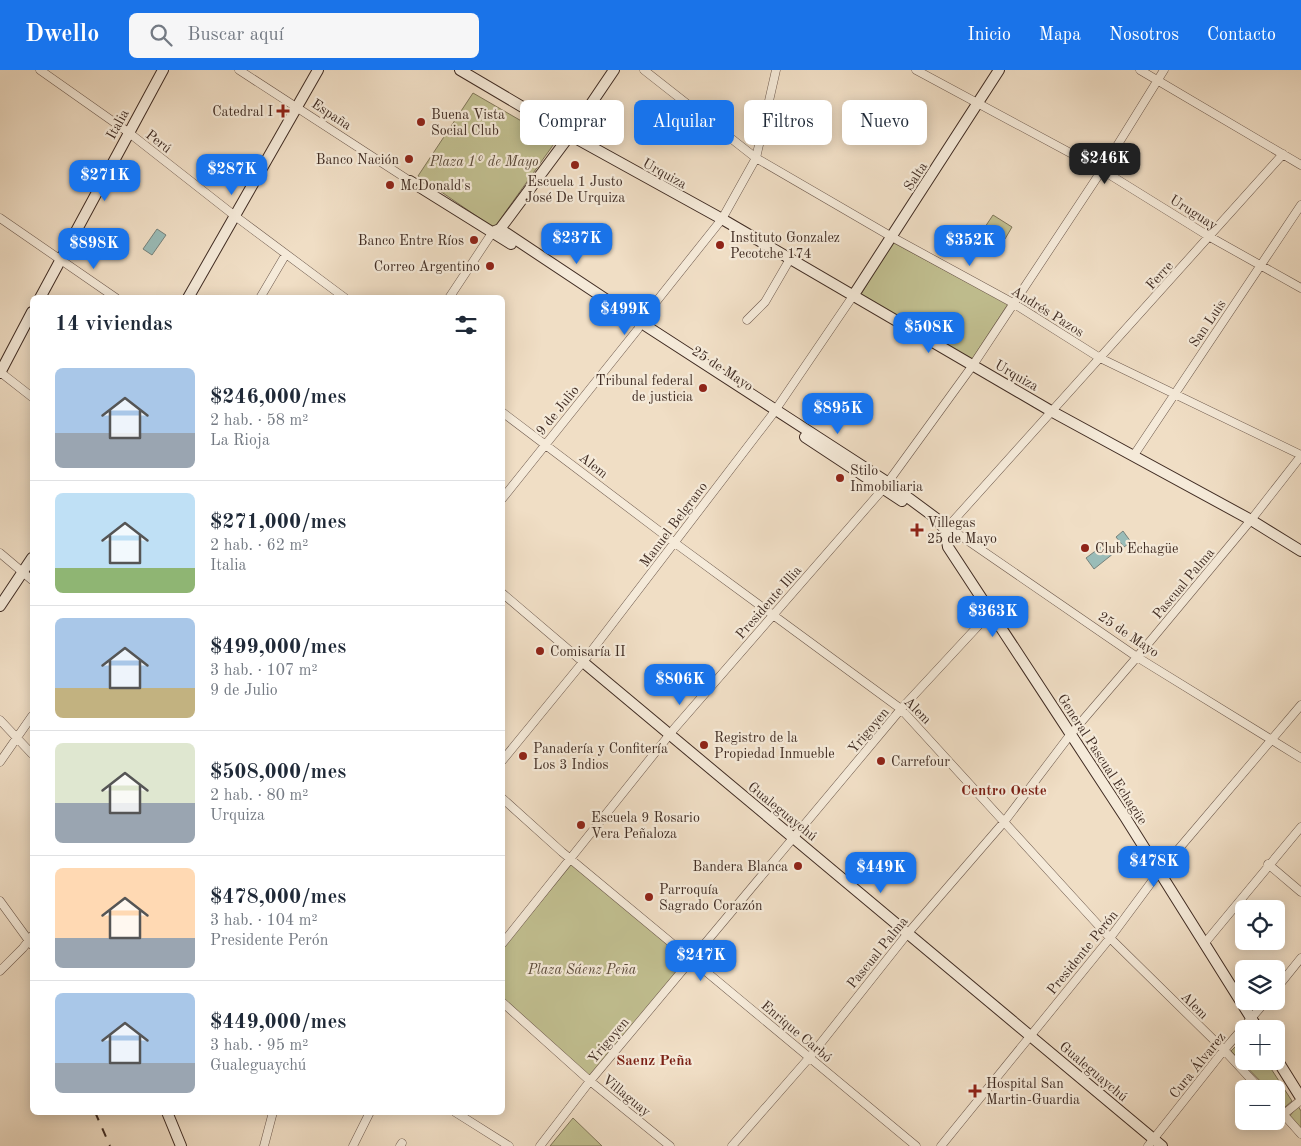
<!DOCTYPE html>
<html lang="es">
<meta charset="utf-8">
<style>
body{margin:0;font-family:"Old Standard TT",serif;background:#f6f6f7;color:#1f2937;height:100vh;display:flex;flex-direction:column;font-size:19px;white-space:nowrap}
*{box-sizing:border-box;margin:0}
p{font-size:16px;color:#747a83}
.icon{flex:none;width:28px;height:28px;fill:none;stroke:currentColor;stroke-width:2;stroke-linecap:round;stroke-linejoin:round}
.map{position:relative;flex:1;overflow:hidden}
.panel{position:absolute;left:30px;top:225px;width:475px;height:820px;display:flex;flex-direction:column;background:#fff;border-radius:8px;box-shadow:0 2px 12px #0003}
.panel>*{flex:none}
.banner{position:absolute;left:520px;top:30px;width:475px;height:45px;display:flex;gap:10px}
.buttons{position:absolute;left:1235px;top:830px;display:grid;gap:10px}
.buttons a{display:grid;place-items:center;width:50px;height:50px;border-radius:8px;background:#fff;box-shadow:0 2px 12px #0003;font-size:25px}
.price{position:absolute;translate:-50% -42px;padding:0 11px;border-radius:10px;background:#1a73e8;color:#fff;font-size:16px;line-height:32px;filter:drop-shadow(0 1px 2px #0008)}
.price::after{content:'';position:absolute;left:50%;top:30px;width:15px;height:11px;margin-left:-8px;background:inherit;clip-path:polygon(0 0,100% 0,50% 100%)}
.price.on{background:#222;color:#fff}
ul{padding:0;list-style:none}
li{display:flex;align-items:center;gap:15px;height:125px;padding:0 25px}
li+li{border-top:1px solid #e0e1e3}
li span{display:grid;place-items:center;flex:none;width:140px;height:100px;border-radius:8px;color:#555}
li>.icon{margin-inline-start:auto}
span .icon{width:60px;height:60px;fill:#fffc;stroke-width:1}
li b{font-size:21px}
h2{display:flex;justify-content:space-between;align-items:center;height:60px;padding:0 25px;font-size:21px}
.tag{padding:0 18px;border-radius:8px;background:#fff;box-shadow:0 2px 12px #0003;font-size:18px;line-height:45px}
.tag.on{background:#1a73e8;color:#fff}
header{display:flex;align-items:center;gap:30px;box-sizing:border-box;height:70px;padding:0 25px;background:#1a73e8;color:#fff}
header strong{font-size:24px}
nav{display:flex;gap:28px;margin-inline-start:auto;font-size:18px}
.search{width:350px;height:45px;background:#f6f6f7;display:flex;align-items:center;gap:12px;box-sizing:border-box;padding:0 18px;border-radius:8px;color:#747a83;font-size:19px}
.map>svg:first-child{display:block}
.green{fill:#c1bf90;stroke:#80765a}
.water{fill:#9abcb8;stroke:#76827c}
.lines{fill:none;stroke-linecap:round;stroke-linejoin:round}
.street-casing{stroke:#6c584c;stroke-width:9}
.secondary-casing{stroke:#402c23;stroke-width:12}
.street{stroke:#f5ead9;stroke-width:8}
.secondary{stroke:#f5ead9;stroke-width:10}
.rail{stroke:#402c23;stroke-width:2;stroke-dasharray:9 9;stroke-linecap:butt}
.poi-dot{fill:#8f2418;stroke:#f5ead9;stroke-width:2}
.labels{text-anchor:middle;stroke-width:4.5;stroke-linejoin:round;paint-order:stroke}
.poi-label{font-size:14px;fill:#402c23;stroke:#f5ead9;text-anchor:start}
.street-label{font-size:14px;fill:#402c23;stroke:#f5ead9}
.park-label{font-size:14px;font-style:italic;fill:#5a4939;stroke:#f5ead9}
.neighbourhood-label{font-size:15px;font-weight:bold;fill:#7a1f14;stroke:#f5ead9}
</style>
<header>
<strong>Dwello</strong>
<div class="search"><svg class="icon" aria-label="search" viewBox="0 0 24 24"><circle cx="10" cy="10" r="6"/><path d="M15 15l6 6"/></svg>Buscar aquí</div>
<nav><a>Inicio</a><a>Mapa</a><a>Nosotros</a><a>Contacto</a></nav>
</header>
<div class="map">
<svg width="1301" height="1076" viewBox="0 0 1301 1076">
<rect width="100%" height="100%" fill="#f0dec5"/>
<filter id="stains"><feTurbulence type="fractalNoise" baseFrequency=".004" numOctaves="4"/><feColorMatrix values="0 0 0 0 .2 0 0 0 0 .09 0 0 0 0 .02 0 0 0 .5 -.17"/></filter>
<radialGradient id="worn" r=".72"><stop offset=".6" stop-color="#630" stop-opacity="0"/><stop offset="1" stop-color="#630" stop-opacity=".3"/></radialGradient>
<path class="green" d="M473 23 556 71 494 158 418 106Z
M993 145 1012 157 1005 169 985 157Z
M892 172 1008 234 972 289 860 226Z
M575 790 687 890 590 1008 503 930V878Z
M1244 968V991H1266L1292 1031 1285 1037 1276 1027V1019H1268L1231 981Z
M1298 1036 1301 1041V1063L1288 1048Z
M573 1048 602 1076H550Z"/>
<path class="water" d="M157 159 166 165 152 185 143 179Z
M1123 461 1131 472 1124 477 1116 467Z
M1106 473 1114 483 1094 499 1086 488Z"/>
<g class="lines">
<defs>
<path id="street" d="M40 0 128 62 235 146 345 228
M239 0 410 111
M644 0 756 88 892 167 1013 233 1100 288 1301 385
M916 0 1102 100 1210 167 1301 218
M1140 0 1301 95
M1283 84 945 460 961 466 1137 587 1301 688
M0 148 116 228
M260 228 286 184
M449 228 492 163
M747 250 765 232 790 189
M0 302 32 327
M502 342 675 473 901 639 1110 868 1224 980 1260 1019
M1134 385 1301 135
M502 429 638 259 640 252 722 149 756 88 776 0
M0 483 32 510
M502 523 583 592
M0 650 32 684
M502 691 583 592 772 345 853 226
M0 692 32 646
M502 728 562 782 916 1076
M1268 794 1301 822
M0 831 32 875
M502 874 674 659 883 419 973 295 1102 100 1164 0
M1204 874 1301 757
M0 901 23 878 32 866
M1276 919 1301 888
M502 932 590 1011 670 1076
M1276 1036 1301 1064
M455 1042 509 1076
M1284 1044 1301 1030
M264 1076 273 1042
M353 1076 370 1042
M400 1076 402 1073
M540 1076 590 1011 901 639 991 542
M732 1076 809 988 908 863 1004 752 1070 665 1137 587 1251 450 1301 386
M941 1076 1110 868 1159 802 1301 635
M1148 1076 1224 980 1266 931"/>
<path id="secondary" d="M460 0 570 65 722 149 1051 341 1251 450 1301 481
M410 111 511 174
M500 159 640 252 887 412 937 449 945 460 948 477 1125 747 1258 959
M495 161 500 159 570 65 614 0
M853 226 999 0
M40 228 163 0
M188 228 318 0
M0 303 32 242
M805 367 902 431
M0 536 32 488
M583 592 1162 1076
M1276 988 1301 1028
M167 1042 181 1076"/>
</defs>
<use href="#street" class="street-casing"/>
<use href="#secondary" class="secondary-casing"/>
<use href="#street" class="street"/>
<use href="#secondary" class="secondary"/>
<path class="rail" d="M95 1042 110 1076"/>
</g>
<g class="poi-dot">
<path d="M280.5 33.5h5v5h5v5h-5v5h-5v-5h-5v-5h5z"/>
<circle cx="421" cy="52" r="5"/>
<circle cx="409" cy="89" r="5"/>
<circle cx="575" cy="95" r="5"/>
<circle cx="390" cy="115" r="5"/>
<circle cx="474" cy="170" r="5"/>
<circle cx="720" cy="175" r="5"/>
<circle cx="490" cy="196" r="5"/>
<circle cx="703" cy="318" r="5"/>
<circle cx="840" cy="408" r="5"/>
<path d="M914.5 452.5h5v5h5v5h-5v5h-5v-5h-5v-5h5z"/>
<circle cx="1085" cy="478" r="5"/>
<circle cx="540" cy="581" r="5"/>
<circle cx="704" cy="675" r="5"/>
<circle cx="523" cy="686" r="5"/>
<circle cx="881" cy="691" r="5"/>
<circle cx="581" cy="755" r="5"/>
<circle cx="798" cy="796" r="5"/>
<circle cx="649" cy="827" r="5"/>
<path d="M972.5 1013.5h5v5h5v5h-5v5h-5v-5h-5v-5h5z"/>
</g>
<g class="labels">
<g class="poi-label">
<text x="273" y="46" text-anchor="end">Catedral I</text>
<text x="431" y="49">Buena Vista<tspan x="431" dy="16">Social Club</tspan></text>
<text x="399" y="94" text-anchor="end">Banco Nación</text>
<text x="575" y="116" text-anchor="middle">Escuela 1 Justo<tspan x="575" dy="16">José De Urquiza</tspan></text>
<text x="400" y="120">McDonald's</text>
<text x="730" y="172">Instituto Gonzalez<tspan x="730" dy="16">Pecotche 174</tspan></text>
<text x="464" y="175" text-anchor="end">Banco Entre Ríos</text>
<text x="480" y="201" text-anchor="end">Correo Argentino</text>
<text x="693" y="315" text-anchor="end">Tribunal federal<tspan x="693" dy="16">de justicia</tspan></text>
<text x="850" y="405">Stilo<tspan x="850" dy="16">Inmobiliaria</tspan></text>
<text x="927" y="457">Villegas<tspan x="927" dy="16">25 de Mayo</tspan></text>
<text x="1095" y="483">Club Echagüe</text>
<text x="550" y="586">Comisaría II</text>
<text x="714" y="672">Registro de la<tspan x="714" dy="16">Propiedad Inmueble</tspan></text>
<text x="533" y="683">Panadería y Confitería<tspan x="533" dy="16">Los 3 Indios</tspan></text>
<text x="891" y="696">Carrefour</text>
<text x="591" y="752">Escuela 9 Rosario<tspan x="591" dy="16">Vera Peñaloza</tspan></text>
<text x="788" y="801" text-anchor="end">Bandera Blanca</text>
<text x="659" y="824">Parroquía<tspan x="659" dy="16">Sagrado Corazón</tspan></text>
<text x="986" y="1018">Hospital San<tspan x="986" dy="16">Martin-Guardia</tspan></text>
</g>
<g class="street-label">
<text transform="translate(332 44) rotate(33)" y="5">España</text>
<text transform="translate(117 54) rotate(-61)" y="5">Italia</text>
<text transform="translate(159 71) rotate(38)" y="5">Perú</text>
<text transform="translate(665 103) rotate(29)" y="5">Urquiza</text>
<text transform="translate(915 106) rotate(-57)" y="5">Salta</text>
<text transform="translate(1194 142) rotate(32)" y="5">Uruguay</text>
<text transform="translate(1159 205) rotate(-48)" y="5">Ferre</text>
<text transform="translate(1048 241) rotate(32)" y="5">Andrés Pazos</text>
<text transform="translate(1207 253) rotate(-56)" y="5">San Luis</text>
<text transform="translate(723 298) rotate(33)" y="5">25 de Mayo</text>
<text transform="translate(1017 305) rotate(30)" y="5">Urquiza</text>
<text transform="translate(557 340) rotate(-51)" y="5">9 de Julio</text>
<text transform="translate(594 395) rotate(38)" y="5">Alem</text>
<text transform="translate(673 454) rotate(-53)" y="5">Manuel Belgrano</text>
<text transform="translate(1183 513) rotate(-50)" y="5">Pascual Palma</text>
<text transform="translate(768 532) rotate(-49)" y="5">Presidente Illia</text>
<text transform="translate(1129 564) rotate(34)" y="5">25 de Mayo</text>
<text transform="translate(918 640) rotate(45)" y="5">Alem</text>
<text transform="translate(868 660) rotate(-50)" y="5">Yrigoyen</text>
<text transform="translate(1103 689) rotate(57)" y="5">General Pascual Echagüe</text>
<text transform="translate(783 741) rotate(39)" y="5">Gualeguaychú</text>
<text transform="translate(877 882) rotate(-51)" y="5">Pascual Palma</text>
<text transform="translate(1082 882) rotate(-51)" y="5">Presidente Perón</text>
<text transform="translate(1195 935) rotate(45)" y="5">Alem</text>
<text transform="translate(797 961) rotate(40)" y="5">Enrique Carbó</text>
<text transform="translate(608 970) rotate(-50)" y="5">Yrigoyen</text>
<text transform="translate(1197 995) rotate(-51)" y="5">Cura Álvarez</text>
<text transform="translate(1094 1001) rotate(40)" y="5">Gualeguaychú</text>
<text transform="translate(627 1025) rotate(39)" y="5">Villaguay</text>
</g>
<g class="park-label">
<text x="484" y="96">Plaza 1° de Mayo</text>
<text x="582" y="904">Plaza Sáenz Peña</text>
</g>
<g class="neighbourhood-label">
<text x="1004" y="725">Centro Oeste</text>
<text x="654" y="995">Saenz Peña</text>
</g>
</g>
<rect width="100%" height="100%" filter="url(#stains)"/>
<rect width="100%" height="100%" fill="url(#worn)"/>
</svg>
<div class="buttons">
<a><svg class="icon" aria-label="locate" viewBox="0 0 24 24"><circle cx="12" cy="12" r="6"/><path d="M12 2v4M12 18v4M2 12h4M18 12h4"/></svg></a>
<a><svg class="icon" aria-label="layers" viewBox="0 0 24 24"><path d="M12 4l9 5-9 5-9-5zM3 14l9 5 9-5"/></svg></a>
<a>+</a>
<a>−</a>
</div>
<b class="price on" style="left:1105px;top:115px">$246K</b>
<b class="price" style="left:232px;top:126px">$287K</b>
<b class="price" style="left:105px;top:132px">$271K</b>
<b class="price" style="left:577px;top:195px">$237K</b>
<b class="price" style="left:970px;top:197px">$352K</b>
<b class="price" style="left:94px;top:200px">$898K</b>
<b class="price" style="left:625px;top:266px">$499K</b>
<b class="price" style="left:929px;top:284px">$508K</b>
<b class="price" style="left:838px;top:365px">$895K</b>
<b class="price" style="left:993px;top:568px">$363K</b>
<b class="price" style="left:680px;top:636px">$806K</b>
<b class="price" style="left:1154px;top:818px">$478K</b>
<b class="price" style="left:881px;top:824px">$449K</b>
<b class="price" style="left:701px;top:912px">$247K</b>
<div class="banner">
<a class="tag">Comprar</a>
<a class="tag on">Alquilar</a>
<a class="tag">Filtros</a>
<a class="tag">Nuevo</a>
</div>
<section class="panel">
<h2>14 viviendas<svg class="icon" aria-label="filters" viewBox="0 0 24 24"><path d="M4 7h16M4 17h16"/><circle cx="9" cy="7" r="2"/><circle cx="15" cy="17" r="2"/></svg></h2>
<ul>
<li><span style="background:linear-gradient(#a9c7e8 65%,#9aa5b1 0)"><svg class="icon" aria-label="home" viewBox="0 0 24 24"><path d="M3 11l9-7 9 7M6 9v11h12V9"/></svg></span><div><b>$246,000/mes</b><p>2 hab. · 58 m²</p><p>La Rioja</p></div></li>
<li><span style="background:linear-gradient(#bfe0f5 75%,#8fb573 0)"><svg class="icon" aria-label="home" viewBox="0 0 24 24"><path d="M3 11l9-7 9 7M6 9v11h12V9"/></svg></span><div><b>$271,000/mes</b><p>2 hab. · 62 m²</p><p>Italia</p></div></li>
<li><span style="background:linear-gradient(#a9c7e8 70%,#c2b280 0)"><svg class="icon" aria-label="home" viewBox="0 0 24 24"><path d="M3 11l9-7 9 7M6 9v11h12V9"/></svg></span><div><b>$499,000/mes</b><p>3 hab. · 107 m²</p><p>9 de Julio</p></div></li>
<li><span style="background:linear-gradient(#dfe7d0 60%,#9aa5b1 0)"><svg class="icon" aria-label="home" viewBox="0 0 24 24"><path d="M3 11l9-7 9 7M6 9v11h12V9"/></svg></span><div><b>$508,000/mes</b><p>2 hab. · 80 m²</p><p>Urquiza</p></div></li>
<li><span style="background:linear-gradient(#ffd9b3 70%,#9aa5b1 0)"><svg class="icon" aria-label="home" viewBox="0 0 24 24"><path d="M3 11l9-7 9 7M6 9v11h12V9"/></svg></span><div><b>$478,000/mes</b><p>3 hab. · 104 m²</p><p>Presidente Perón</p></div></li>
<li><span style="background:linear-gradient(#a9c7e8 70%,#9aa5b1 0)"><svg class="icon" aria-label="home" viewBox="0 0 24 24"><path d="M3 11l9-7 9 7M6 9v11h12V9"/></svg></span><div><b>$449,000/mes</b><p>3 hab. · 95 m²</p><p>Gualeguaychú</p></div></li>
</ul>
</section>
</div>
